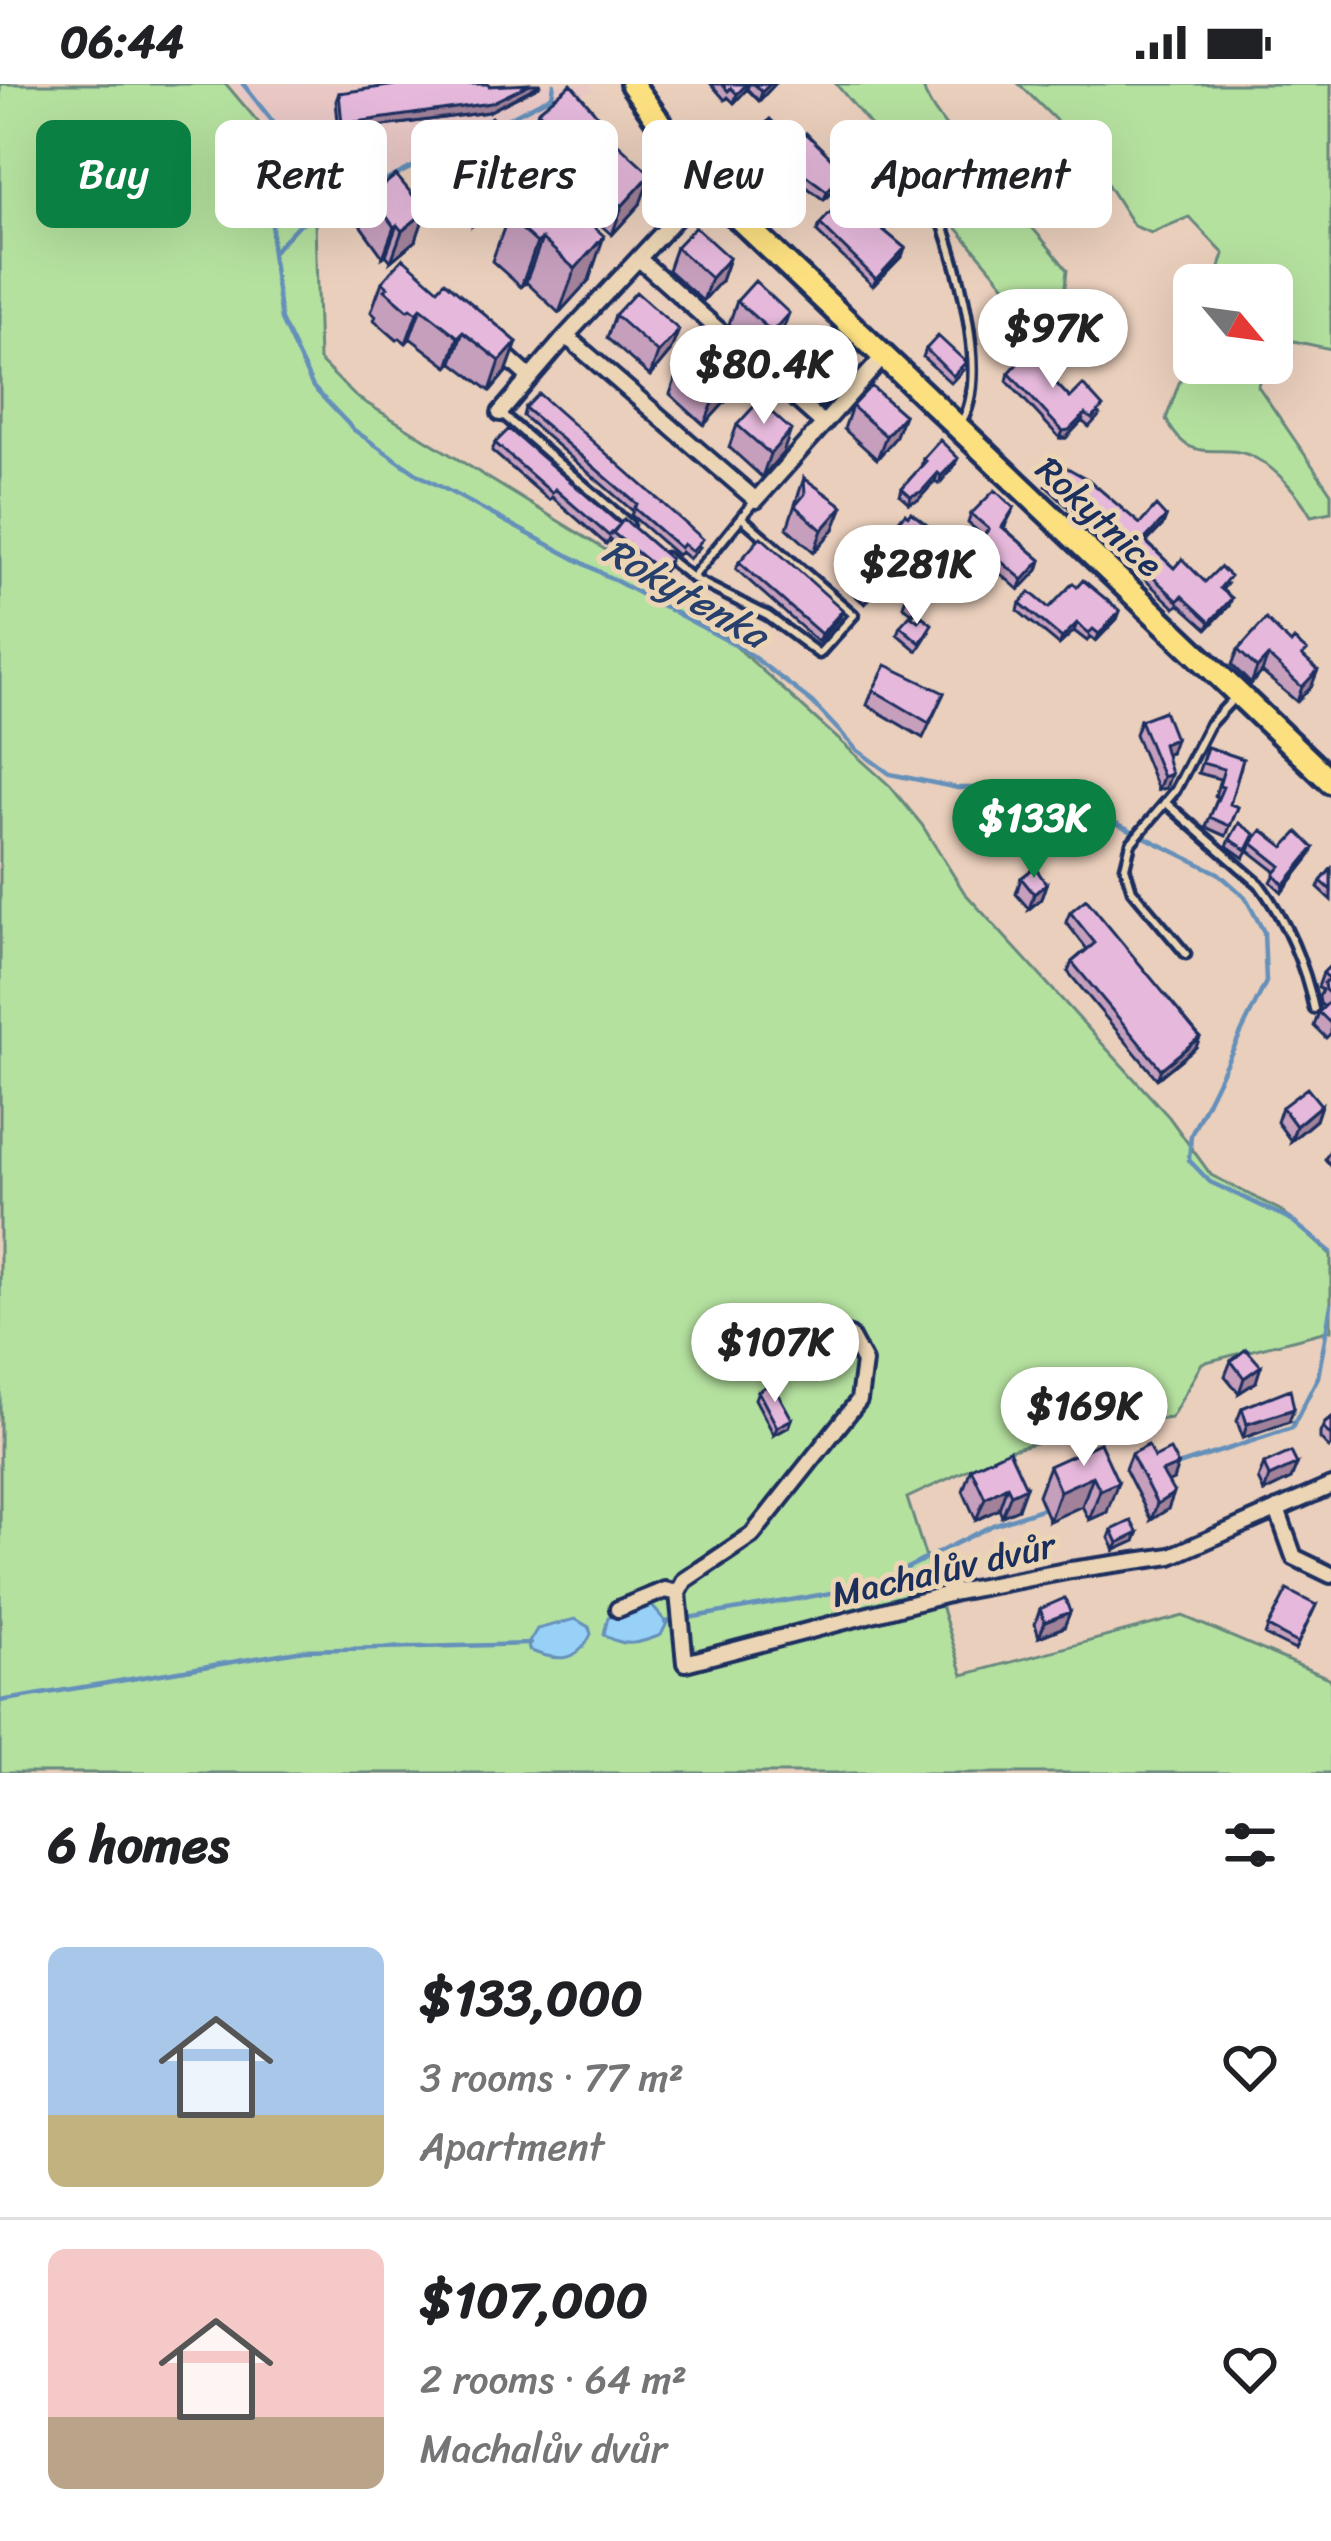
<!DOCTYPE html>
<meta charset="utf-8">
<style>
body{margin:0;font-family:Sriracha,sans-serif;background:#f2f2f2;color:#202124;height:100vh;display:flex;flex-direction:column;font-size:45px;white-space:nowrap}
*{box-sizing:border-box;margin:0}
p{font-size:39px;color:#757577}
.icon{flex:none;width:66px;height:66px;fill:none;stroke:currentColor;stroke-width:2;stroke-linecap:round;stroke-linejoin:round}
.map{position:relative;height:1689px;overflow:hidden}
.sheet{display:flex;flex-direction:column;background:#fff;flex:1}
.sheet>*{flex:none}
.top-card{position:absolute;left:36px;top:36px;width:1260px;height:108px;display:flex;gap:24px}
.needle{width:78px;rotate:119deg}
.fabs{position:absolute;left:1173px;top:180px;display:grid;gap:24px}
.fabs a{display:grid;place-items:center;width:120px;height:120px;border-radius:18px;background:#fff;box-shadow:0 12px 48px #0002;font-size:60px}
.price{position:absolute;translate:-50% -102px;padding:0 27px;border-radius:42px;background:#fff;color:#222;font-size:39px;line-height:78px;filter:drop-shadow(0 3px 6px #0008)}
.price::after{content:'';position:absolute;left:50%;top:72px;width:36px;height:27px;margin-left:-18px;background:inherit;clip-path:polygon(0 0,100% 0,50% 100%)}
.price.active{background:#0b8043;color:#fff}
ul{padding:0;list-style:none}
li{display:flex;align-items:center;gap:36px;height:300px;padding:0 48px}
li+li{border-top:3px solid #e0e0e0}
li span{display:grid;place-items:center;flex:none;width:336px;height:240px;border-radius:18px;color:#555}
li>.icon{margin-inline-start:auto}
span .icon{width:144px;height:144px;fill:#fffc;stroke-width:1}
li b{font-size:51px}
h2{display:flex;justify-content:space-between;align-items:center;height:144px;padding:0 48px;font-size:51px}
.chip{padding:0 42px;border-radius:18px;background:#fff;box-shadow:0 12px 48px #0002;font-size:42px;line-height:108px}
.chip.active{background:#0b8043;color:#fff}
.status{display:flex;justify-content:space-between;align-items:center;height:84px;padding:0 60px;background:#fff;direction:ltr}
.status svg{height:33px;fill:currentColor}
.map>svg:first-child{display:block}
.built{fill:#e9c8c6}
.green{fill:#b5e19f;stroke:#68887e;stroke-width:3}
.water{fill:#97d1f7;stroke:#6590ba;stroke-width:3}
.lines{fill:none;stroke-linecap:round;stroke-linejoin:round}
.stream{stroke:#6590ba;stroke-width:4.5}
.service-casing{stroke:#1b2f5e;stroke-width:15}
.minor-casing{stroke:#1b2f5e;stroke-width:22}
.primary-casing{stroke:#1b2f5e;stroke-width:30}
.service{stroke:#ebd5b4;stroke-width:6}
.minor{stroke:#ebd5b4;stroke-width:14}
.primary{stroke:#fce080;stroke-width:21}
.wall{fill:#c69fbd;stroke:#1b2f5e;stroke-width:3}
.shaded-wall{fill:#a1829a;stroke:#1b2f5e;stroke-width:3}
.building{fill:#e6b9dc;stroke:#1b2f5e;stroke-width:3}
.labels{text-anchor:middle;stroke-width:10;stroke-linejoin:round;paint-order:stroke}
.street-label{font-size:36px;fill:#1b2f5e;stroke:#ebd5b4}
.water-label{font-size:39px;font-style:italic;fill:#273f6d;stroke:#ebd5b4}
</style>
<div class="status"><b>06:44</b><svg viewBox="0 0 49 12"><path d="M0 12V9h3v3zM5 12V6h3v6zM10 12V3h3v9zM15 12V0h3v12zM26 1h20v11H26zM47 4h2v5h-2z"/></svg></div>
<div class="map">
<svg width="1331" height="1689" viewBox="0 0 1331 1689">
<rect width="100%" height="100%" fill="#eacfbc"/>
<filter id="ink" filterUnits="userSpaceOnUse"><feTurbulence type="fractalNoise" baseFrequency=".00833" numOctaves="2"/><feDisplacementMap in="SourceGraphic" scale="24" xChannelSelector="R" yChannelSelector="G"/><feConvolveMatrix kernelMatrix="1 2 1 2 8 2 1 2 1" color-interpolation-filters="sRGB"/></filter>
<g filter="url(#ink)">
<path class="built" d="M230 0H590L593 6 382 98 323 101Z"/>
<path class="green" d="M0 0H226L314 104 319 276 355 312 679 511 890 702 922 741 964 808 1169 1033 1211 1091 1280 1126 1331 1171V1246L1202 1279 1171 1334 1094 1343 1012 1365 907 1414 963 1591 1183 1532 1331 1595V1689H0Z
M836 0H922C927 20 939 32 950 48 986 98 1031 137 1067 186L1062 228 1034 236Z
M1019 0H1331V265L1279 254 1272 262V201H1215L1224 170 1189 133 1151 149 1134 142 1085 65Z
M1194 258V279H1263L1258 302 1331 409V428L1311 432C1300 412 1278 386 1257 375 1219 353 1193 388 1166 335Z"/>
<path class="water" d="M635 1520 652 1522 667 1539 661 1551C641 1559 623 1565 604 1550L608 1533Z
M575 1535 589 1543 591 1550C578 1579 557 1578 529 1566L528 1560 537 1545Z"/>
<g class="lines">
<path class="stream" d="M243 0 273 38 272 169 281 236 313 303 354 346 417 390 743 565 812 618 857 666 890 690 958 704H1001L1118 740 1218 789 1245 813 1264 848 1266 898 1191 1051 1189 1076 1210 1098 1290 1135 1331 1168
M493 42 552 12 554 0
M272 169 297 142 461 58
M1172 1383 1292 1344 1318 1293 1331 1221
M665 1538 871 1502 993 1441 1047 1423
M0 1617 304 1566 530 1560"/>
<defs>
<path id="service" d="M935 120C955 168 992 294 960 340
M503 331 629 440
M666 473 692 494 753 419
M692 494 768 532 819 570 854 531 742 434
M1165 718 1259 800C1286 836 1305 881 1314 925
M1186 870 1132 806 1125 783 1131 759 1175 707 1209 641 1236 612"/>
<path id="minor" d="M707 101 566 252 756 416 883 273
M639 175 824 340
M497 264 530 294
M500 329 566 252
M767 1247 806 1239 850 1252 864 1278 859 1316 752 1451 685 1496 678 1509 685 1579 956 1508 1071 1486 1171 1472 1331 1402
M1277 1425 1294 1473 1331 1491
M618 1525 665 1506 678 1509"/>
<path id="primary" d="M632 0 687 77 734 130 1331 698"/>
</defs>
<use href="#service" class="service-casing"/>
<use href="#minor" class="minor-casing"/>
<use href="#primary" class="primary-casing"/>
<use href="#service" class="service"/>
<use href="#minor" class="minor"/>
<use href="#primary" class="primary"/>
</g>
<path class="wall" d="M711 0H775L759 17 747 5 734 19 728 13 725 16Z
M489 2H540L488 28 339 48 336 17 339 9Z
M538 27 604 39 593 69 581 79 578 77 558 94 527 57Z
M793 58 845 88 842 96 824 116 789 90 780 99 756 76 732 102 713 84 716 76 740 68Z
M458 60 506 113 473 141 442 104Z
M587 89 640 120 612 151 576 119Z
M537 100 589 196 559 229 526 198 521 203 492 177 508 133Z
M371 111 416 156 391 177 386 171 383 173 360 141Z
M820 140 905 164 902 172 873 202 817 148Z
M676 163 729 174 721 197 703 217 668 186Z
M382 198 438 205 517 258 506 288 490 307 452 278 448 283 410 254 406 259 400 254 397 256 374 236 376 232 371 228Z
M737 217 781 251 763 271 729 240Z
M615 231 670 268 650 292 607 254Z
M926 265 963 286 951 299 923 273Z
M797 271 849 282 840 304 823 324 789 294Z
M1033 276 1058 281 1048 291 1070 314 1100 331 1089 343 1082 337 1066 354H1060L1007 297 1009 289Z
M678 287 734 295 726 317 704 341 670 310Z
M852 322 904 331 895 354 877 375 844 345Z
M525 324 700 463 689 475 681 468 677 471 631 431 633 427 523 332Z
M737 341 783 369 762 393 729 363Z
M495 359 620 440 670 475 667 483 657 495 610 457 611 454 606 460 552 413 549 416 492 367Z
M923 375 955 381 939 400 935 397 918 416 909 419 900 411 902 404 921 383Z
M804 394 834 445 814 468 787 444Z
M1049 394 1140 440 1166 433 1163 441 1147 458 1174 484 1205 498 1227 500 1222 506 1229 522 1207 545 1179 520 1175 524 1046 402Z
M1014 424 1004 444 1041 476 1038 486 1019 506 975 467 978 458 983 452 968 439 971 430Z
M944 455 972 471 965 492 957 500 943 494 913 530 903 522 910 501 914 497 896 481 865 520 844 502 852 482 875 465Z
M739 478 840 533 818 558 736 485Z
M1020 519 1049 524 1120 527 1117 535 1096 557 1090 552 1087 557 1074 547 1059 561 1018 527Z
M900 542 929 548 917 567 897 550Z
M1238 566 1304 574 1312 601 1297 618 1262 588 1251 600 1232 581Z
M873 606 944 609 923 654 867 621Z
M1140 636 1170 669 1166 670V704L1158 706 1135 650Z
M1207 663 1243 675 1230 720 1238 723 1226 752 1206 743 1218 713 1215 712 1220 695 1198 689Z
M1230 755 1253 757 1244 774 1227 762Z
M1252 759 1284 763 1314 764 1311 771 1282 808 1271 798 1276 788 1249 767Z
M1331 785V816L1318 804 1321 797Z
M1021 794 1046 800 1041 815 1029 825 1016 810Z
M1070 828 1200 953 1196 963 1157 995 1068 888 1072 878 1087 865 1066 838Z
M1331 881V949L1326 954 1314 942 1319 928 1324 923 1320 919 1319 913 1322 906 1318 903 1323 889Z
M1321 1021 1316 1036 1291 1057 1277 1038 1282 1023Z
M1331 1064V1082L1325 1075Z
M1231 1277 1256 1298 1239 1309 1225 1292Z
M758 1307 792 1335 789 1343 774 1351 755 1315Z
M1242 1324 1289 1338 1243 1354 1237 1337Z
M1331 1334V1362L1329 1364 1320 1355V1349L1324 1340Z
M1100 1359 1107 1428 1089 1436 1082 1422 1049 1437 1038 1411 1049 1382Z
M1009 1366 1018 1425 1002 1432 999 1425 976 1436 963 1407 971 1384Z
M1131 1370 1154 1374 1173 1396 1168 1398V1425L1151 1436 1125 1385Z
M1264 1380H1297L1291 1395 1264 1408 1258 1395Z
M1112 1446 1138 1449 1135 1457 1115 1466 1109 1454Z
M1316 1521 1295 1566 1265 1551 1268 1543Z
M1040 1525 1070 1528 1064 1543 1039 1553 1035 1540Z"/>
<path class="shaded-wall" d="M530 0H541L488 28 339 48 342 40Z
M747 0H749L747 5 734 19 737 10Z
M770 0H775L759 17 762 8Z
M604 39 593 69 581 79 592 49Z
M589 47 578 77 558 94 569 64Z
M760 68 756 76 732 102 735 94Z
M521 69 506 113 473 141 489 97Z
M845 88 842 96 824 116 827 107Z
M651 90 640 120 612 151 622 122Z
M426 127 416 156 391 177 402 147Z
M397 141 386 171 383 173 394 143Z
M604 152 589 196 559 229 575 185Z
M542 155 526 198 521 203 537 159Z
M905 164 902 172 873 202 876 195Z
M729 174 721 197 703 217 711 194Z
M421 224 410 254 406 259 417 229Z
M789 229 781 251 763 271 772 248Z
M679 246 670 268 650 292 658 269Z
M463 248 452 278 448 283 458 253Z
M517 258 506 288 490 307 500 277Z
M849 282 840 304 823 324 831 301Z
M734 295 726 317 704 341 713 319Z
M1085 330 1082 337 1066 354H1060L1063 347Z
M904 331 895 354 877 375 886 352Z
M791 346 783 369 762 393 770 370Z
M958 374 955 381 939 400 941 392Z
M938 389 935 397 918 416 909 419 911 412Z
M843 422 834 445 814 468 822 446Z
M1166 433 1163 441 1143 461 1146 454Z
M904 460 896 481 865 520 873 499Z
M972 471 965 492 957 500 965 480Z
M950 473 943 494 913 530 920 509Z
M1041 476 1038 486 1019 506 1023 496Z
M1232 514 1229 522 1207 545 1210 538Z
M843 526 840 533 818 558 821 550Z
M1120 527 1117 535 1096 557 1099 550Z
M1077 539 1074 547 1059 561 1062 554Z
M1268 572 1262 588 1251 600 1257 584Z
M1318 586 1312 601 1297 618 1302 603Z
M1175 655 1170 669 1158 673 1163 660Z
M1171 690 1166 704 1158 706 1163 693Z
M1314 764 1311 771 1282 808 1284 801Z
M1046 800 1041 815 1029 825 1034 810Z
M1200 953 1196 963 1157 995 1161 985Z
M1321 1021 1316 1036 1291 1057 1296 1042Z
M1261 1282 1256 1298 1239 1309 1244 1294Z
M1294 1325 1289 1338 1243 1354 1247 1340Z
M792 1335 789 1343 774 1351 777 1343Z
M1297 1380 1291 1395 1264 1408 1269 1393Z
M1178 1381 1173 1396 1157 1404 1162 1388Z
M1093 1392 1082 1422 1049 1437 1060 1407Z
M1118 1398 1107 1428 1089 1436 1100 1406Z
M1007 1402 999 1425 976 1436 985 1414Z
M1026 1403 1018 1425 1002 1432 1011 1410Z
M1174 1409 1168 1425 1151 1436 1157 1420Z
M1138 1449 1135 1457 1115 1466 1118 1459Z
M1070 1528 1064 1543 1039 1553 1045 1538Z"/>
<path class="building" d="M403 0H488L489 2 530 0 491 19 342 40 339 9Z
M571 0 604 39 592 49 589 47 569 64 538 27Z
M722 0H747L737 10 731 4 728 7Z
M754 0H770L762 8Z
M491 33 521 69 489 97 458 60Z
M770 35 793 58H798L806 49 845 88 827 107 792 81 783 91 760 68 735 94 716 76 731 60 740 68Z
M616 58 651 90 622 122 587 89Z
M396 91 426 127 402 147 397 141 394 143 371 111Z
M537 100 571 130 575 125 604 152 575 185 542 155 537 159 508 133Z
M844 113 905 164 876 195 820 140Z
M695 143 729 174 711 194 676 163Z
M403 174 438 205 445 197 517 258 500 277 463 248 458 253 421 224 417 229 411 224 408 226 385 206 388 203 382 198Z
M755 197 789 229 772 248 737 217Z
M636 208 679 246 658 269 615 231Z
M815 251 849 282 831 301 797 271Z
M938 252 966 278 953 292 926 265Z
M1047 260 1061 274 1046 288 1049 292 1070 314 1083 301 1103 323 1092 335 1085 330 1069 346 1063 347 1054 338 1009 289 1026 270 1033 276Z
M699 264 734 295 713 319 678 287Z
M871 302 904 331 886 352 852 322Z
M539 310 703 455 692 467 683 460 680 464 634 424 637 420 525 324Z
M759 317 791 346 770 370 737 341Z
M509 345 620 440 609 452 555 405 552 409 495 359Z
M940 356 958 374 941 392 938 389 921 408 911 412 902 404 926 377 923 375Z
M1062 381 1089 396 1140 440 1156 422 1166 433 1146 454 1147 459 1174 484 1182 475 1205 498 1220 483 1230 492 1220 504 1232 514 1210 538 1182 512 1178 517 1049 394Z
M804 394 843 422 822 446 795 422 805 410Z
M995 406 1014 424 1002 443 1041 476 1023 496 978 458 989 445 971 430Z
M911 428 944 455 947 450 972 471 965 480 950 473 920 509 910 501 927 481 904 460 873 499 852 482 866 465 871 468 875 465 905 429 908 432Z
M624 435 670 475 660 487 613 449Z
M761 453 843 526 821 550 739 478Z
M1083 496 1120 527 1099 550 1093 545 1089 549 1077 539 1062 554 1020 519 1030 508 1049 524 1073 499 1077 503Z
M910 531 918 537 922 532 932 540 920 559 900 542Z
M1266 535 1291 560 1294 556 1307 567 1302 572 1318 586 1302 603 1268 572 1257 584 1238 566Z
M886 581 944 609 929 639 873 606Z
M1164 627 1175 655 1163 660 1171 690 1163 693 1140 636Z
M1207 663 1243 675 1230 720 1238 723 1230 742 1210 733 1223 703 1219 702 1224 685 1202 679Z
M1239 739 1255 750 1247 766 1230 755Z
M1262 746 1284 763 1298 748 1314 764 1284 801 1274 790 1281 782 1252 759Z
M1035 783 1046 800 1034 810 1021 794Z
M1331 785V806L1321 797Z
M1086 815 1200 953 1161 985 1072 878 1095 859 1070 828Z
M1331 881V911L1325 906 1324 899 1329 894 1323 889Z
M1331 916V940L1319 928Z
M1307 1004 1321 1021 1296 1042 1282 1023Z
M1246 1265 1261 1282 1244 1294 1231 1277Z
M772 1299 792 1335 777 1343 758 1307Z
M1290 1305 1294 1325 1247 1340 1242 1324Z
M1331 1334V1352L1324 1345V1340Z
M1100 1359 1118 1398 1100 1406 1093 1392 1060 1407 1049 1382Z
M1148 1361 1154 1374 1170 1366 1178 1381 1162 1388 1174 1409 1157 1420 1131 1370Z
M1009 1366 1026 1403 1011 1410 1007 1402 985 1414 971 1384Z
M1291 1368 1297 1380 1269 1393 1264 1380Z
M1131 1437 1138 1449 1118 1459 1112 1446Z
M1287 1506 1316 1521 1298 1559 1268 1543Z
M1065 1514 1070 1528 1045 1538 1040 1525Z"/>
</g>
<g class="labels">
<g class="street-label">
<text transform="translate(1100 432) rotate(43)" y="13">Rokytnice</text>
<text transform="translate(943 1485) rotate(-13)" y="13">Machalův dvůr</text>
</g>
<g class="water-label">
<text transform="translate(686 508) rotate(30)" y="14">Rokytenka</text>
</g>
</g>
</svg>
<div class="fabs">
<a><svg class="needle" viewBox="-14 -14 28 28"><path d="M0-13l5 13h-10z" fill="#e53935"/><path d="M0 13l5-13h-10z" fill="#757577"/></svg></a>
</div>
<b class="price" style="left:1053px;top:307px">$97K</b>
<b class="price" style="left:764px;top:343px">$80.4K</b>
<b class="price" style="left:917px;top:543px">$281K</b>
<b class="price active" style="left:1034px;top:797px">$133K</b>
<b class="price" style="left:775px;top:1321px">$107K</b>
<b class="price" style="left:1084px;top:1385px">$169K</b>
<div class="top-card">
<a class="chip active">Buy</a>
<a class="chip">Rent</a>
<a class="chip">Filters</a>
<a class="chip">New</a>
<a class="chip">Apartment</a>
</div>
</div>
<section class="sheet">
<h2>6 homes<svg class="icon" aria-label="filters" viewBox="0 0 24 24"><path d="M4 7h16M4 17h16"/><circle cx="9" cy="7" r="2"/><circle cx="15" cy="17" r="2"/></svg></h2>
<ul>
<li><span style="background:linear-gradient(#a9c7e8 70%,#c2b280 0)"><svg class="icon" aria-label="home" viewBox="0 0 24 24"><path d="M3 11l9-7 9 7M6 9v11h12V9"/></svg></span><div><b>$133,000</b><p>3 rooms · 77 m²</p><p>Apartment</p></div><svg class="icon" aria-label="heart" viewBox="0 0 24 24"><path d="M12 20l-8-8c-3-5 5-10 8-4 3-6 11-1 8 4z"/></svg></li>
<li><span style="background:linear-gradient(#f6c9c9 70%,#b9a48a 0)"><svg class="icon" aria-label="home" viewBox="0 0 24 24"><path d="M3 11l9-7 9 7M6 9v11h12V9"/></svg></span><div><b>$107,000</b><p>2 rooms · 64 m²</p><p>Machalův dvůr</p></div><svg class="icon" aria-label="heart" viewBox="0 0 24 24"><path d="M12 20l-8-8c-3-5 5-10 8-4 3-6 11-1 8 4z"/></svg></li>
</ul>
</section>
